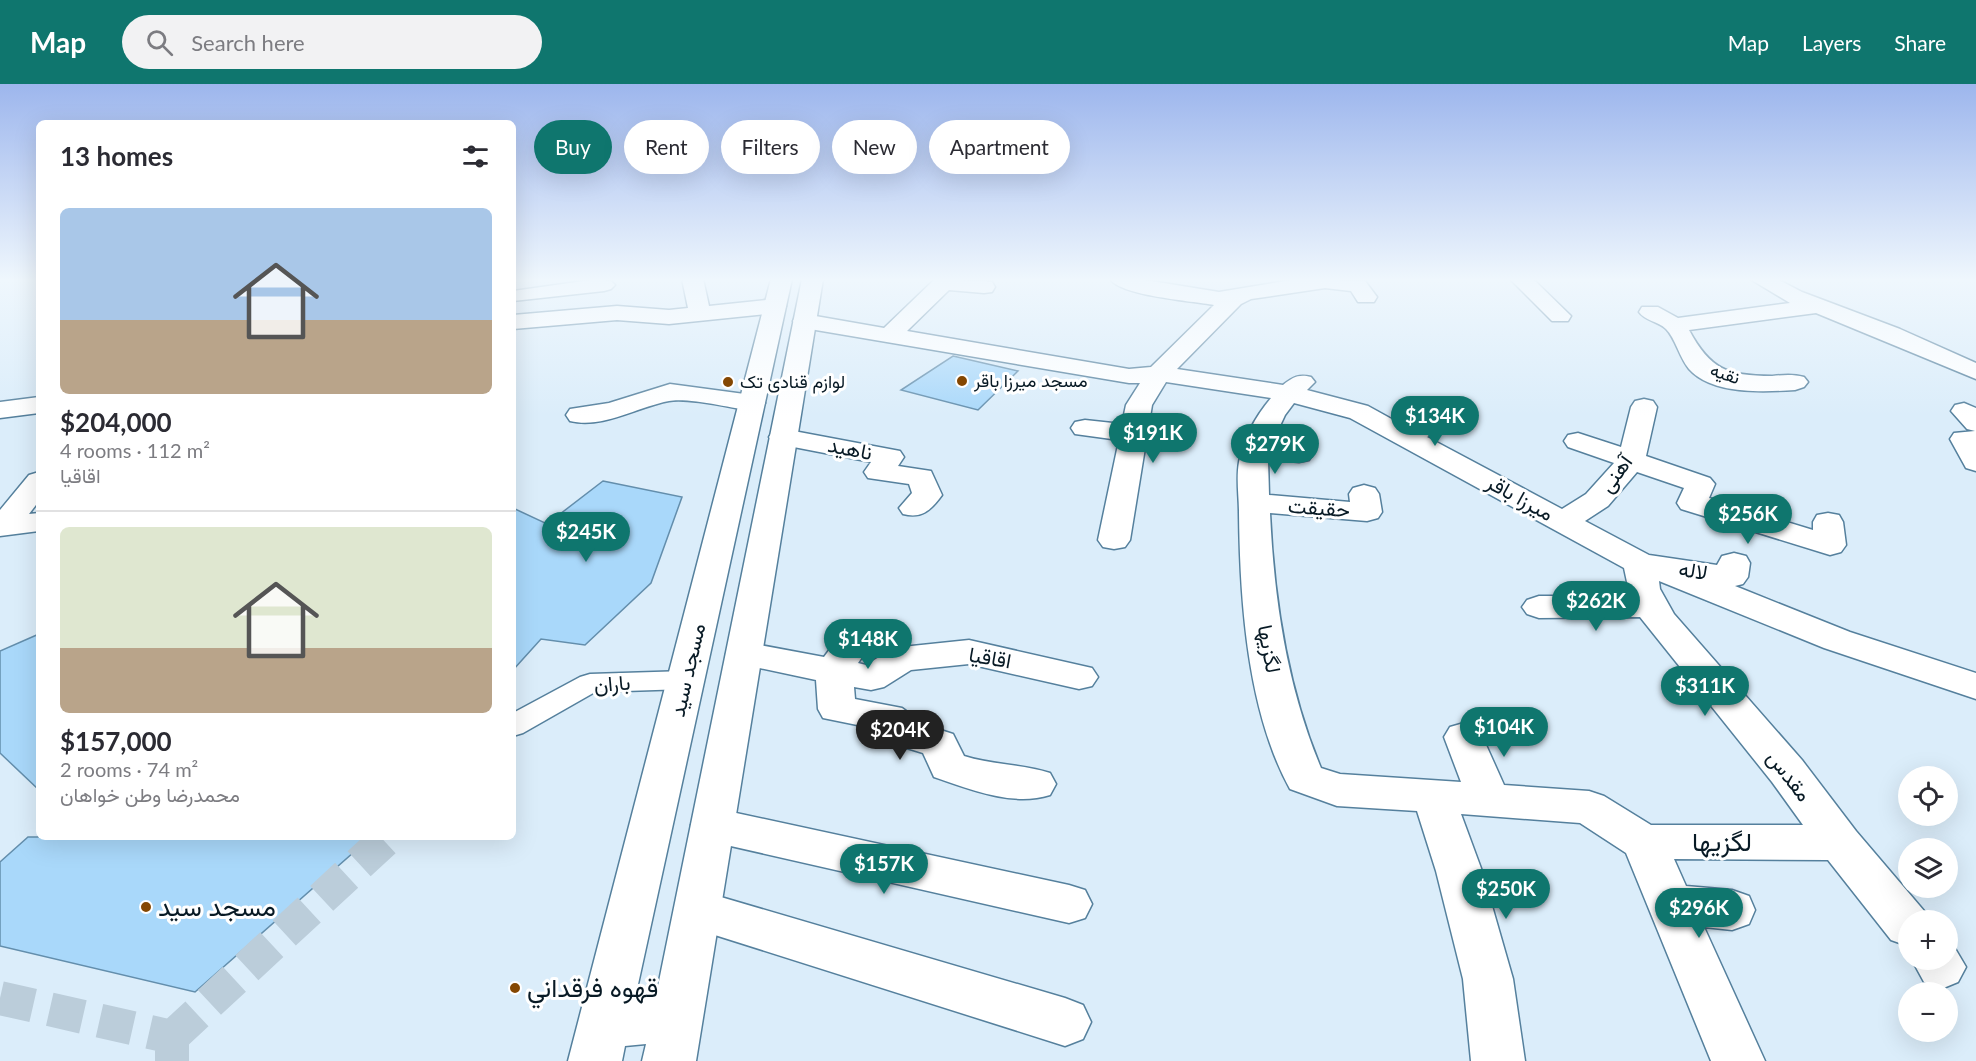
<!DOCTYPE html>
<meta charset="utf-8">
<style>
body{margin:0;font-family:Lato,Vazirmatn,sans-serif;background:#f2f2f3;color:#2b2b33;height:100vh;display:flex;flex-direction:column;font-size:22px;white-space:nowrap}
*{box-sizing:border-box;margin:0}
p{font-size:20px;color:#7c7c81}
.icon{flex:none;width:33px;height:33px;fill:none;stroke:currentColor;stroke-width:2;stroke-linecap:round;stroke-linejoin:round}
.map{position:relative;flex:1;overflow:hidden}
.panel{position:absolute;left:36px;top:36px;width:480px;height:720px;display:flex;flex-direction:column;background:#fff;border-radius:9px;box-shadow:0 6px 24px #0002}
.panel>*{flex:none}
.guide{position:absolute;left:534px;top:36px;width:570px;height:54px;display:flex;gap:12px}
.controls{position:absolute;left:1898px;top:682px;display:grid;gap:12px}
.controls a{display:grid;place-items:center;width:60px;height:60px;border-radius:50%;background:#fff;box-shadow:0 6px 24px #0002;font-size:30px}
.price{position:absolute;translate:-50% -51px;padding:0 14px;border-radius:21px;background:#0f766e;color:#fff;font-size:20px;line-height:39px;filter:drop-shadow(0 2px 3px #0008)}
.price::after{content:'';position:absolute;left:50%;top:36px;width:18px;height:14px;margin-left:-9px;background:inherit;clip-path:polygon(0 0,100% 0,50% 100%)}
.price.current{background:#222;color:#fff}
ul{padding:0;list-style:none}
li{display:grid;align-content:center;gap:12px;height:318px;padding:0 24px}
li+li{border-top:2px solid #e1e1e2}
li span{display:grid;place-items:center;height:186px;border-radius:9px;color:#555}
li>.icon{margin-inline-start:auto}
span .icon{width:108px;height:108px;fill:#fffc;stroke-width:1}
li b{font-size:26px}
h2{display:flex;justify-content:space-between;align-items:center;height:72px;padding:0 24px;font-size:26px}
.pill{padding:0 21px;border-radius:27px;background:#fff;box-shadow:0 6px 24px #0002;font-size:21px;line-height:54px}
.pill.current{background:#0f766e;color:#fff}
header{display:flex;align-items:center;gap:36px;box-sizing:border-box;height:84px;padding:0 30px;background:#0f766e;color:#fff}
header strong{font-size:28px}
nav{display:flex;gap:33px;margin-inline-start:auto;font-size:21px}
.search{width:420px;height:54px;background:#f2f2f3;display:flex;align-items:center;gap:15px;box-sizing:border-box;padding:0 21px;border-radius:33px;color:#7c7c81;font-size:22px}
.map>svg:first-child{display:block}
.building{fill:#a9d8fa;stroke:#638eac;stroke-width:1.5}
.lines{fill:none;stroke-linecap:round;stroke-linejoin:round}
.pedestrian-tunnel{stroke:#bbcdda;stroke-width:34;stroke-dasharray:34 17;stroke-linecap:butt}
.pedestrian-casing{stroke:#55809d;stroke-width:3}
.minor-casing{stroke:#55809d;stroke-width:3}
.primary-casing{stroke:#55809d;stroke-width:3}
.pedestrian{fill:#fff;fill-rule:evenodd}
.minor{fill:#fff;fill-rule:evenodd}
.primary{fill:#fff;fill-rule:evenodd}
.poi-dot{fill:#844702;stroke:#fff;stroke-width:2}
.labels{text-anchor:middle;stroke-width:6;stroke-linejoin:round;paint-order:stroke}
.far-street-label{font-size:18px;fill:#081a25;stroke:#fff}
.far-poi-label{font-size:18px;fill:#081a25;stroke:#fff;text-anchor:start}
.street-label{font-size:21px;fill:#081a25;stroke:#fff}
.near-street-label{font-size:26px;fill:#081a25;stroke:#fff}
.near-poi-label{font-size:26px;fill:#081a25;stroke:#fff;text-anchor:start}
</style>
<header>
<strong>Map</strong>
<div class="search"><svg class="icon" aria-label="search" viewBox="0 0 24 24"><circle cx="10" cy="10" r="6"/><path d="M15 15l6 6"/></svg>Search here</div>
<nav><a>Map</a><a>Layers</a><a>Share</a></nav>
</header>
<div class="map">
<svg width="1976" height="977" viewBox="0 0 1976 977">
<rect width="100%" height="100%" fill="#dbedfa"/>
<path class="building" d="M953 272 1018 287 978 326 901 306Z
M603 397 682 413 651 499 585 561 541 555 513 586V424L547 440Z
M39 550V706L0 669V567Z
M28 753H371L195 908 0 862V778Z"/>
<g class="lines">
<path class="pedestrian-tunnel" d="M0 914 172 953
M172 953 388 753
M172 953V977"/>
<defs>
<path id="pedestrian" d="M686 587 696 590 700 596 696 602 686 605 595 608 523 649 513 652V629L580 593 590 590Z"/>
<path id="minor" d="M598 195 611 197 615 201 611 205 604 207 513 217V207Z
M682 195H703L709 222 775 215 783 217 786 222 783 227 775 229 669 240 617 236 513 245V231L617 222 669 226 688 224Z
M935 195 984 197 992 198 995 203 992 208 984 209 949 206 907 247 1129 285 1151 283 1214 221C1193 217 1121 212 1110 195H1139L1219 208 1298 195 1365 197 1377 213 1374 218H1358L1351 207 1325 204 1251 215 1241 220 1177 285 1283 301C1293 293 1299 290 1311 293L1315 298 1307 306 1368 322 1406 343C1421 334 1432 325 1448 329L1452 335 1448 341 1427 353 1562 425 1586 410 1614 379 1568 363 1564 357 1568 351 1578 349 1621 363 1631 323 1635 317 1644 315 1653 317 1657 323 1646 372 1710 394 1715 400 1709 414 1813 446V438L1817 431 1828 429 1839 431 1843 438 1846 461 1841 468 1830 471 1681 425 1677 419 1684 404 1637 388 1608 422 1585 437 1649 471 1717 481 1722 472 1734 469 1746 472 1750 479 1748 493 1743 500 1735 502 1850 548 1976 589V615L1824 564 1659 497 1660 505 1674 530 1802 676 1856 747 1925 828 1929 837H1908V862L1891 856 1828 776 1674 775 1686 802 1732 806 1749 812 1755 826 1749 840 1732 846 1704 843 1765 977H1711L1626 769 1580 739 1461 730 1482 787 1513 895 1525 977H1471L1463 895 1436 787 1417 727 1337 722 1290 705C1247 627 1240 516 1239 429 1239 412 1236 395 1239 378 1243 355 1256 332 1271 314L1166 298 1152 321 1130 456 1125 463 1114 465 1103 463 1098 456 1119 356 1075 350 1071 344 1075 338 1085 336 1122 340 1126 321 1140 299H1129L804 244 796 242 793 237 796 232 804 230 884 244ZM1294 319 1350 334 1624 484 1630 512H1539L1527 516 1522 523 1527 530 1539 534 1640 533 1772 698 1803 741H1651L1604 712 1589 707 1504 701 1478 643 1464 639 1450 643 1444 653 1461 698 1340 690 1321 684C1287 603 1274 516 1270 429L1367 437 1378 434 1382 428 1379 410 1375 404 1364 401 1353 404 1349 410 1350 418 1269 411 1268 375 1299 378 1309 376 1313 370 1309 364 1272 359 1285 331Z
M1510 195H1533L1571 232 1568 237H1552Z
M1750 195H1777L1802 208 1900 245 1976 279V295L1816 229 1689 246C1710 285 1727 292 1772 292 1783 291 1793 290 1804 293L1808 298 1804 303 1795 306C1764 308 1712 311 1689 285 1679 273 1676 255 1666 245 1658 237 1645 237 1639 228L1642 223H1658L1678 234 1790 219Z
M670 300 752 311 761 313 765 319 761 325 752 327C733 324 686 313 669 317 637 323 603 345 570 337L566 331 570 325 609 319Z
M39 313V329L0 334V318Z
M1964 319 1976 324V387L1966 384 1950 355 1954 349 1975 347 1967 345 1951 327 1955 321Z
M783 345 900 367 904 373 898 382 931 387 942 411C931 426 922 435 903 430L899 424 912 409 909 400 868 394 864 388 871 378 773 359 769 353 773 347Z
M39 388V417L29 430 39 429V447L0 452V426L29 391Z
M858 542 871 545 876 553 858 579 866 581 889 567 902 563 969 556 1092 584 1098 593 1092 602 1079 605 969 580 911 586 884 603 871 606 854 603 855 615 902 624 925 641 953 650 964 672C992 681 1022 680 1050 689L1056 700 1050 711C1012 723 970 705 934 693L923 669 897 661 877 645 823 634 818 625 816 596 731 578 726 570 731 562 744 558 824 573 845 545Z
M713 724 1069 801 1085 806 1092 820 1085 834 1069 839 713 758 698 753 691 741 698 729Z
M697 806 1065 914 1083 921 1091 938 1083 955 1065 962 680 840 674 826 680 812Z
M1947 859 1953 861 1966 883 1958 898 1941 905 1924 898 1912 876H1947Z"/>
<path id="primary" d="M771 195H792L635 914 656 912 802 195H823L696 977H642L646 960 625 962 622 977H568Z"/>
</defs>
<use href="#pedestrian" class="pedestrian-casing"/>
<use href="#minor" class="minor-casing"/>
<use href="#primary" class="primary-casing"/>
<use href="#pedestrian" class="pedestrian"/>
<use href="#minor" class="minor"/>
<use href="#primary" class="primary"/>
</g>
<linearGradient id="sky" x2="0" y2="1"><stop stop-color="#9db6ed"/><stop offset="0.59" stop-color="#eff7fd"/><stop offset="1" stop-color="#eff7fd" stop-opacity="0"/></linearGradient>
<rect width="1976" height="332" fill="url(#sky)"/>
<g class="poi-dot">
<circle cx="962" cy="297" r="6"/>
<circle cx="728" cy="298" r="6"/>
<circle cx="146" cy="823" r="6"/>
<circle cx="515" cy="904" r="6"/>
</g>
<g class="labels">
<g class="far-street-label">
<text transform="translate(1725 290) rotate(18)" y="6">نقیه</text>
</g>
<g class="far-poi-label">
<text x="974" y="303">مسجد میرزا باقر</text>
<text x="740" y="304">لوازم قنادی تک</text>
</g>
<g class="street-label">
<text transform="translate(850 365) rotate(11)" y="7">ناهید</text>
<text transform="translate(1616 390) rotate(-54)" y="7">آهنی</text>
<text transform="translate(1520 414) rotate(29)" y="7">میرزا باقر</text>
<text transform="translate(1319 424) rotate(4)" y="7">حقیقت</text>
<text transform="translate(1693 487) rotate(9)" y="7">لاله</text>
<text transform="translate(1269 565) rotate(79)" y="7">لگزیها</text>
<text transform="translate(990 574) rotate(10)" y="7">اقاقیا</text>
<text transform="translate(688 586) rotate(-77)" y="7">مسجد سید</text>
<text transform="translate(612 600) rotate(-5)" y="7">باران</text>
<text transform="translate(1789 692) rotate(52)" y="7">مقدس</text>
</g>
<g class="near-street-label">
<text x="1722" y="767">لگزیها</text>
</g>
<g class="near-poi-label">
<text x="158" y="832">مسجد سید</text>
<text x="527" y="913">قهوه فرقداني</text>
</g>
</g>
</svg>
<div class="controls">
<a><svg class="icon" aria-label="locate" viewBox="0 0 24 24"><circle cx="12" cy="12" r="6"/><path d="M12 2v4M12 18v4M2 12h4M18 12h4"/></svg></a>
<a><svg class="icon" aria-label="layers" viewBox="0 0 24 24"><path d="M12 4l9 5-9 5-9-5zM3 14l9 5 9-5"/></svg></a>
<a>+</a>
<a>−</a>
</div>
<b class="price" style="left:1435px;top:363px">$134K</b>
<b class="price" style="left:1153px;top:380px">$191K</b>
<b class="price" style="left:1275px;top:391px">$279K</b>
<b class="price" style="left:1748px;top:461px">$256K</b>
<b class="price" style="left:586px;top:479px">$245K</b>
<b class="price" style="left:1596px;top:548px">$262K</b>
<b class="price" style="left:868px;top:586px">$148K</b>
<b class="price" style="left:1705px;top:633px">$311K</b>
<b class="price" style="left:1504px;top:674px">$104K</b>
<b class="price current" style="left:900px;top:677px">$204K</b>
<b class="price" style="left:884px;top:811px">$157K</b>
<b class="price" style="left:1506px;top:836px">$250K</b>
<b class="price" style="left:1699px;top:855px">$296K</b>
<div class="guide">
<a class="pill current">Buy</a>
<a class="pill">Rent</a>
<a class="pill">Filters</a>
<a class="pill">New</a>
<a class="pill">Apartment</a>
</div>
<section class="panel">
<h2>13 homes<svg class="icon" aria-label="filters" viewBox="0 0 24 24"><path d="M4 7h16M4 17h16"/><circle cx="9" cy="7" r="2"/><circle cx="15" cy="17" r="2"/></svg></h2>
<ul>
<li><span style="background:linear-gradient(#a9c7e8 60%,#b9a48a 0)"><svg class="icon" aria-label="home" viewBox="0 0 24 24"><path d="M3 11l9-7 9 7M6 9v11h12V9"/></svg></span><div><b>$204,000</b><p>4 rooms · 112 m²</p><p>اقاقیا</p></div></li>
<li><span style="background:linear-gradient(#dfe7d0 65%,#b9a48a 0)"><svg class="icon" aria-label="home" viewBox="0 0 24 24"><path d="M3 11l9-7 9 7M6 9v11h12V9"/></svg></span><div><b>$157,000</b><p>2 rooms · 74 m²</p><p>محمدرضا وطن خواهان</p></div></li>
</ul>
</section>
</div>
